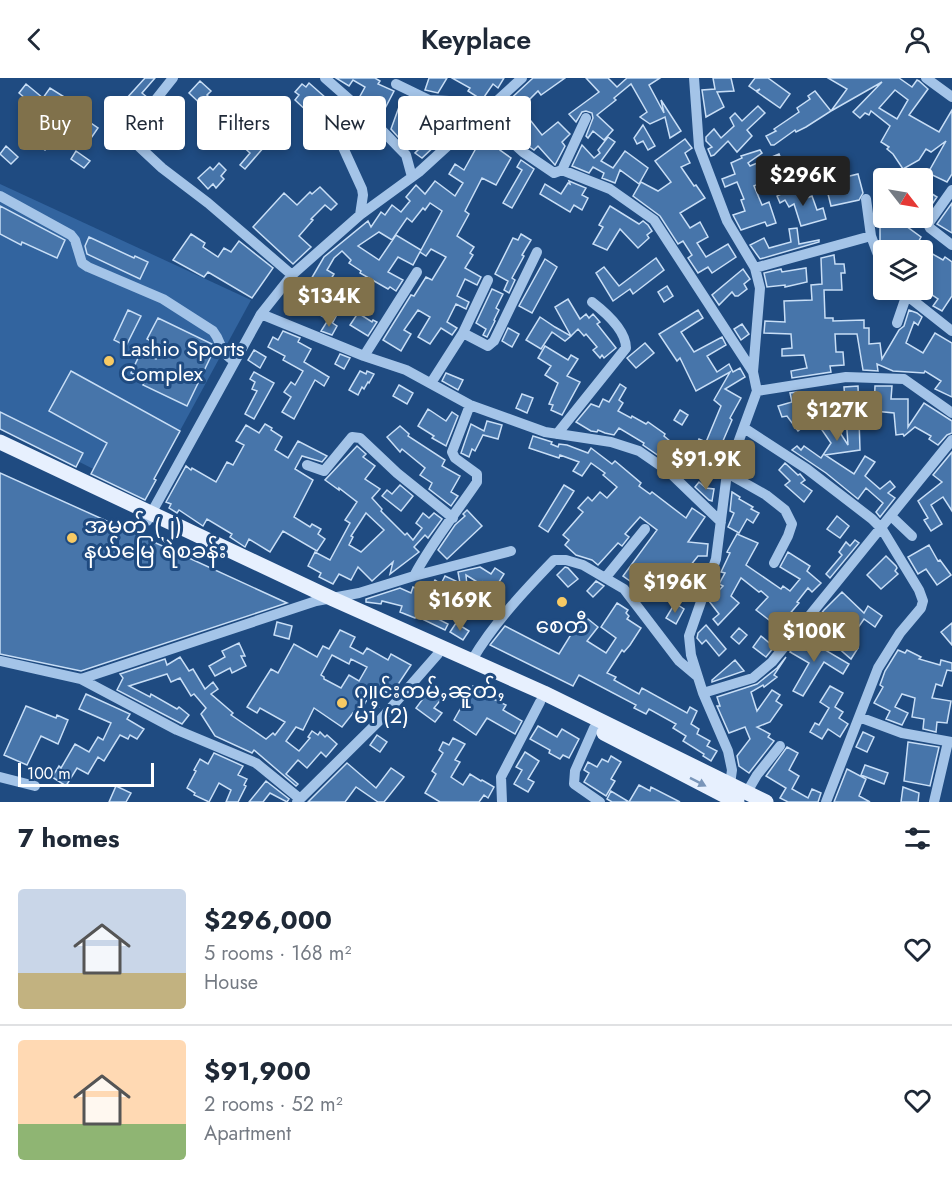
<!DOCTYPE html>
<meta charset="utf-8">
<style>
body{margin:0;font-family:Jost,"Noto Sans Myanmar",sans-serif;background:#f2f2f3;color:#1f2937;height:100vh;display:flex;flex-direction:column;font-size:22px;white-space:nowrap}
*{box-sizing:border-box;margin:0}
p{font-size:20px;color:#747a83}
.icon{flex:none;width:33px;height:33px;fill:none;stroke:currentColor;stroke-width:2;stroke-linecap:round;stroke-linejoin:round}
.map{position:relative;height:724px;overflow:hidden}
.details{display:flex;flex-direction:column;background:#fff;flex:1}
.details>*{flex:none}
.hud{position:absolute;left:18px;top:18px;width:600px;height:54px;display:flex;gap:12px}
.needle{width:39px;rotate:121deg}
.fabs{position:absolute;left:873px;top:90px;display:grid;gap:12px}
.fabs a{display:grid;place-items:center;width:60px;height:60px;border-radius:6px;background:#fff;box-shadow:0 3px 9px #0003;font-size:30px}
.scale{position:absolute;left:18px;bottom:15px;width:136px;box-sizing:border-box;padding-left:6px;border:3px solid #fff;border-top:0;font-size:16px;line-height:21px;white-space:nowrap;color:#fff;-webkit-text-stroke:4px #1f4b81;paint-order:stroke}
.price{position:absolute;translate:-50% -51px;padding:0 14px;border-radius:6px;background:#80714b;color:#fff;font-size:20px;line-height:39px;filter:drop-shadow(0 2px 3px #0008)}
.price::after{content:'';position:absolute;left:50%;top:36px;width:18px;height:14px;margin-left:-9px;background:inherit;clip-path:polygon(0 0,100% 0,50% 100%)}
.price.on{background:#222;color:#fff}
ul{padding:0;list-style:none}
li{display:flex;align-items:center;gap:18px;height:150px;padding:0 18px}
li+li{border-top:2px solid #e0e1e3}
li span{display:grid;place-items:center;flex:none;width:168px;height:120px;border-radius:6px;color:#555}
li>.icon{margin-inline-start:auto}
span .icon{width:72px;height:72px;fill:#fffc;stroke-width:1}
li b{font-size:26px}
h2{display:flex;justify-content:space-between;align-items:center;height:72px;padding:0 18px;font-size:26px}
.chip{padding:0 21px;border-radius:6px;background:#fff;box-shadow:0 3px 9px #0003;font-size:21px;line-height:54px}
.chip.on{background:#80714b;color:#fff}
header{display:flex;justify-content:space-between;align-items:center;height:78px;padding:0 18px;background:#fff;font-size:27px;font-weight:600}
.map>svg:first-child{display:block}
.green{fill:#32649f}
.building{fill:#4775aa;stroke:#c8def6;stroke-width:1.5;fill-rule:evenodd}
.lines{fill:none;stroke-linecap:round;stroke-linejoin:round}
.minor{stroke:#a4c4e8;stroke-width:10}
.major{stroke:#e7f0fe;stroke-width:15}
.oneway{fill:#7995b9}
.poi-dot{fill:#f7ca64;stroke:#1f4b81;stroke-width:2}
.labels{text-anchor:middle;stroke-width:6;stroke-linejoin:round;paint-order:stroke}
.poi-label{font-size:22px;fill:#fff;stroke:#1f4b81;text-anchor:start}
</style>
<header><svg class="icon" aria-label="back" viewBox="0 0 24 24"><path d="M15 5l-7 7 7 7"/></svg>Keyplace<svg class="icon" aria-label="person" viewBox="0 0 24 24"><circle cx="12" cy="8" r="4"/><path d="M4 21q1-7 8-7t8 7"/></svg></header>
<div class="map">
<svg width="952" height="724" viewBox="0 0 952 724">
<rect width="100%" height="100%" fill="#1f4b81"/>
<path class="green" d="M0 106 251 222 145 417 0 344Z"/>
<path class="building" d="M145 0H155L142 15 148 20 138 31 135 28 128 39 117 31Z
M336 0H375L380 3 378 6 394 13 380 40 369 27 359 20 365 9 353 2 349 8Z
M429 0H447L438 15 425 12Z
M452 0H504L498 10 493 6 482 22 468 13 470 10Z
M533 0H565L541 17 538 13 519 32 527 38 542 57 558 44 570 56 562 64 565 68 555 87 538 68 534 72 528 68 516 58 518 56 506 46 514 35 504 27Z
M586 0H608L617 9 627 0H660L649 7 664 35 661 22 681 53 670 60 665 39 650 46 640 39 647 34 631 6 614 20 616 22 597 37 613 52 604 62 593 53 588 60 586 58 593 40 592 35 586 33 582 34 576 44 569 36 599 14Z
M713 0H731L734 13 717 14 724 29 706 39 702 12 715 11Z
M755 0H768L790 16 780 30 757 14 760 11 756 13 749 8Z
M828 0H899L912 9 917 2 919 3 928 11 909 37 939 54 952 32V96L947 104 928 95 946 63 931 74 926 71 919 82 903 91 893 76 887 71 889 69 881 64 890 48 871 33 869 37 865 35 860 40 853 34 882 4 831 33 847 11ZM895 12 908 22 897 41 879 30Z
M200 3 211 13 207 17 215 25 208 33 189 15Z
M309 5 326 20 311 37 295 22 299 17 295 14 302 6 306 9Z
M26 6 43 20 50 10 77 27 65 47 72 52 65 63 56 57 45 72 33 64 44 47 35 41 40 33 19 15Z
M815 13 831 33 806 49 796 54 795 52 774 67H771L766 58 776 53 774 51 799 34 797 30 810 21 808 18Z
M420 26 428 29 447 30 462 42 422 80 415 75 419 71 406 67 403 63 404 61 399 60 391 51 399 29 417 35Z
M758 28 765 35 747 52 752 58 737 74 728 63 714 77 711 78 708 71 712 69 706 63V59L714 51 721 60 734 48 730 40 735 35 742 43Z
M85 41 98 50 87 66 74 57Z
M167 41 177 50 171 58 160 49Z
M151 44 158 49 149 61 141 56Z
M643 47 655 68 648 72 643 63 637 66 634 60Z
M481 49 494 62 495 61 504 67 500 72 511 80 496 107 482 100 465 133 469 136 457 158 474 169 470 175 473 177 465 190 481 199 477 207 465 201 457 218 469 224 466 231 456 226 447 244 457 250 452 257 441 250 430 266 418 259 430 239 418 232 404 252 411 256 401 273 383 262 411 217 414 218 426 199 432 202 446 179 431 171 426 178 420 174 442 133 430 125 425 132 423 130 412 144 407 140 392 162 379 154 358 168 379 182 396 157 421 172 413 187 398 179 388 194 403 202 396 213 390 209 388 211 360 195 361 193 349 185 351 182 342 173 334 180 327 192 334 196 328 206 340 213 333 224 341 229 333 244 297 225 324 179 368 143 371 149 381 134 385 137 392 127 401 134 410 123 406 119 416 107 425 116 435 103 455 118 463 105 449 96 455 86 464 92 475 72 470 68 476 59 474 56Z
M249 53 261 60 258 64 264 69 245 91 240 87 250 75 237 63Z
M608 59 615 64 601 83 613 90 625 73 648 90 639 106 620 92 615 105 602 100 604 95 593 89 589 95 572 88 582 67 594 80 600 75 598 72Z
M685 61 692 70 685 75 690 85 681 89 694 108 696 107 705 120 680 135 690 150 700 144 708 159 697 165 706 179 728 166 736 179 712 195 708 189 698 195 688 180 692 177 683 163 678 166 660 138 633 118 641 104 658 113 671 104 655 83Z
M6 68 18 79 11 86 0 76Z
M760 72 762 75 748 85 750 88 779 76 783 86 768 91 772 100 754 108 762 127 769 124 776 145 767 148 765 144 741 152 733 137 745 133 741 122 744 121 737 104 725 109 722 101 735 96 731 85 742 80 741 78Z
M76 73 90 83 84 90 71 81Z
M521 82 534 91 512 130 503 125 522 92 517 89Z
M219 85 226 92 221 98 224 101 216 110 213 106 208 111 198 100 210 89 213 92Z
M858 96 863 115 859 122 831 128 825 104Z
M569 103 586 110 582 117 588 120 582 132 574 127 570 134 540 116 545 106 561 116 568 105 570 106Z
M320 109 337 126 331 132 325 127 311 141 313 142 299 158 311 169 293 186 253 149 284 115 297 127 310 114 312 116Z
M795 109 801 122 812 118 817 132 823 130 826 141 801 148 794 126 789 129 785 122 780 125 777 118Z
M926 112 937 119 922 141V118Z
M952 125V155L937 146Z
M0 128 65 162 57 180 22 164 21 167 0 156Z
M610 128 639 146 643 143 648 147 652 153 647 157 649 160 638 170 620 151 607 172 593 166 603 149 599 147Z
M880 140H902V145L921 159 914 172H884L880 162Z
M797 150 799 166 819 162V164L760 181 750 167 764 160 769 170 791 164 789 151Z
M191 156 205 165 203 169 218 179 224 170 231 174 239 163 273 190 252 220 208 194 204 199 173 182Z
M521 156 531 162 522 177 524 178 512 200 515 202 509 215 504 212 508 203 495 196 513 160 518 162Z
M89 159 134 180 135 178 148 184 140 201 87 176 85 168Z
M922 164 931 170 929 174 943 182 945 179 952 184V218L942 233 933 228 938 221 922 210Z
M834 177 835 186H844L845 195H841L842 212H824L825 240H833V243L864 242V250H869V266L880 265 882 281 899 252 904 248 909 232 917 235 922 239 918 247 914 244 906 265 923 275 935 255 952 265V319L935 311 941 303 925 293 924 295 893 293 877 286 878 293 863 292 857 256H835L836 274H843L844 287 830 288 831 294 792 300 791 293 807 290 804 277 782 278V271L792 270 791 256 764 255 765 243 785 244 784 223 812 222 811 207 822 206 821 180Z
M656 180 664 192 633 216 630 211 613 223 596 195 604 189 619 208Z
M545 181 557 189 532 235 519 228Z
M806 190 807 204 785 209V207L767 209 764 195 781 191 782 194Z
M743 191 750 201 744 206 747 211 738 218H735L732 214 719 227 712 217Z
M667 208 673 218 664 224 658 214Z
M492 211 503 216 496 230 499 232 494 242 495 243 487 259 483 257 486 251 476 245Z
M568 221 580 241 586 236 589 240 593 236 600 244 597 246 616 270 604 280 602 277 600 280 593 272 597 269 586 256 584 258 578 251 571 258 555 229Z
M128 232 141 238 126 268 114 262Z
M698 232 703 240 681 254 694 274 722 259 726 267 707 278 717 294 729 286 733 294 740 290 745 299 725 311 741 320 730 340 732 342 713 386 721 389 718 399 690 388 697 373 695 372 699 361 706 364 721 328 714 322 730 294 696 313 680 280 677 283 659 256Z
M358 235 372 244 373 242 377 244 368 258 350 247Z
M540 239 555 249 571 258 565 263 552 254 541 271 526 262Z
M158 240 212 266 214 272 187 328 143 307 146 302 131 295 141 274 156 281 162 269 147 261Z
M328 242 337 248 332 257 321 253Z
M742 246 749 256 741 262 734 251Z
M508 250 519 256 512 269 502 263Z
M283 253 300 260 298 264 311 271 304 284 329 299 324 308 315 302 294 341 282 334 291 319 284 314 291 304 295 307 303 293 283 282 285 278 268 269 273 259 278 262Z
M645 265 654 275 636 290 627 280Z
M545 268 568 282 571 277 578 281 567 298 580 304 562 337 551 332 553 327 549 326 558 305 545 297 551 288 538 280Z
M254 272 266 279 260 290 248 282Z
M340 276 350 280 344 291 335 286Z
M71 293 180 353 154 401 156 402 145 422 91 396 107 365 49 333Z
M360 293 366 296 367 293 374 296 369 305 368 304 364 311 362 309 358 317 349 312Z
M254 294 274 305 254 341 245 336 257 313 252 311 255 304 250 301Z
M446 295 463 302 458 312 442 303Z
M620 306 626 310 619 322 623 325 618 333 631 340 632 338 646 346 648 344 665 356 664 358 670 363 669 364 680 372 674 381 663 373 659 378 643 367 644 365 619 350 614 357 605 355 598 352 597 354 591 353 576 344 591 326 599 329 603 321 609 324Z
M399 307 413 315 407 326 393 318Z
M858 308 860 372 825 377 854 396 865 378 875 384 865 398 880 411 890 403 895 409 888 415 895 420 880 439 876 434 883 425 866 410 858 421 826 395 792 372 797 368 801 372 804 368 821 380 831 365 822 352 825 350 817 338 798 353 787 338 782 339 778 328 792 324 790 315 797 314 798 317 807 314 809 319 813 318 815 325 826 315 837 327 828 336 848 367 844 309Z
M875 308H892L891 321H908V349L924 325 952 343V355L947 357 938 367 929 361 931 358 915 349 904 358 903 356 896 357 894 335 874 333Z
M522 316 533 320 527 335 516 330Z
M428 331 446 343 452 334 458 338 446 368 432 360 434 358 418 348Z
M680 332 688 337 682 347 674 342Z
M0 334 83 375 76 389 0 351Z
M487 343 502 347 498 361 483 357 475 373 472 371 469 379 461 375 471 346 484 353Z
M265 346 272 350 271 352 282 359 275 372 288 380 298 363 327 378 322 384 302 378 295 391 313 402 294 439 310 449 312 446 321 451 318 456 325 461 317 473 283 453 270 474 249 461 245 469 230 459 232 456 207 441 203 448 179 432 177 435 169 430 171 426 166 424 186 388 191 392 192 390 216 404 227 384 233 387 244 367 236 363 246 347 259 355Z
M400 348 409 356 408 358 445 382 442 388 460 398 451 414 458 418 451 428 429 411 432 405 420 397 425 390 402 371 400 374 387 359Z
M533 358 552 364 551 366 558 369 559 366 567 367 588 375 591 370 612 386 615 383 641 405 639 408 650 416 652 414 686 440 692 430 705 439 688 464 708 466 707 478H698L690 488 693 490 687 498 671 486 646 519 639 514 641 511 623 498 657 452 640 439 625 456 629 459 622 468 618 465 598 487 592 482 576 477 565 467 569 462 563 457 583 434 578 430 588 419 592 423 600 414 607 420 617 409 603 397 605 395 591 385 582 398 573 393 579 384 560 377 559 380 529 370Z
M357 368 366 376 363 379 375 388 365 401 380 411 372 420 382 431 381 433 405 457 407 455 413 462 422 450 416 445 423 435 429 440 434 435 442 441 428 460 425 457 414 469 419 474 390 496 393 484 372 503 358 489 351 502 339 496 333 506 319 499 321 495 308 488 315 474 330 482 350 445 345 442 357 424 339 410V412L325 402ZM366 435 384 452 361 474 349 467 353 459 351 458Z
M952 374V433L943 419 931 427 942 446 931 453 924 442 928 440 918 423 942 404 933 397Z
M785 385 798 397 800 396 805 402 801 405 812 413 804 424 785 407 790 403 779 392Z
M0 395 178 475 287 525 81 593 0 576Z
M699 404 706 410 714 411 712 423 709 422 695 409Z
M400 407 413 418 401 433 382 418 387 412 392 416Z
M564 407 574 413 548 454 539 448Z
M732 414 740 419 739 421 753 429 751 431 759 435 753 445 747 441 739 455 728 449 734 435 730 433Z
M467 432 482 448 447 481 438 472 455 447 465 438 463 436Z
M837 438 849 448 840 460 827 451Z
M737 456 758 465 746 487 781 511 783 508 790 513 800 501 780 489 788 474 810 488 807 493 821 505 812 514 808 510 797 524 799 525 787 539 794 545 786 555 756 532 768 519 761 513 759 514 741 500 731 518 739 525 718 547 713 541 719 536 709 523 723 508 719 506 725 495 721 494 730 475 727 474Z
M855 462 859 465 830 500 826 496 842 477 839 474 846 464 850 468Z
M929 467 938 483 940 482 951 497 937 507 926 491 918 496 908 479Z
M886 478 896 488 897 490 895 493 898 496 881 511 867 497Z
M480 489 491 496 495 490 504 496 494 512 483 504 482 507 466 497 468 518 452 519 449 527 433 519 426 535 448 546 445 552 416 538 415 540 400 534 402 528 382 523 381 526 366 524V521L400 510 411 515 413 509 428 515 435 502 441 506 445 498 460 505 458 494Z
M565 489 568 490 578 501 568 509 557 497Z
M596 503 604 508 593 519 587 513Z
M842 514 864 535 868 528 882 538 875 549 864 541 848 564 858 570 851 581 813 548 816 545 815 543 824 532Z
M617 525 628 532 626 535 629 538 627 541 641 550 630 567 624 574 622 572 607 595 616 599 614 602 639 616 642 610 687 635 690 629 697 633 691 646 699 651 697 656 710 663 707 668 717 673 711 683 703 678 704 676 683 663 686 658 673 650 676 646 649 631 646 636 634 630 636 627 579 597 573 608 490 567 505 548 559 576 583 537 598 549 587 563 606 575 616 560 601 549Z
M675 525 684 531 676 546 666 540Z
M277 544 292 548 289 561 274 557Z
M456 545 469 553 463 562 450 554Z
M952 545V567L941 554Z
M706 547 726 571 719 578 706 562 702 566 697 560 698 555Z
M739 550 747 557 739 566 731 559Z
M340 552 355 559 350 569 363 576 367 570 388 582 391 576 411 587 391 617 381 611 372 623 368 620 358 637 353 635 342 649 314 630 303 652 296 649 286 663 299 673 310 660 308 659 312 653 318 657 320 654 325 659 327 657 337 666 326 679 321 674 307 690 298 682 286 696 298 706 296 708 254 672 252 675 215 658 201 636 206 630 194 616 191 618 180 600 171 604 167 596 129 608 150 619 151 616 177 631 179 629 189 637 182 646 117 612 123 600 120 596 165 581 167 587 180 579 189 593 193 591 205 611 213 604 218 611 211 616 233 635 231 637 266 661 273 655 275 657 285 644 260 630 257 635 247 629 271 591 278 595 294 566 317 579 323 568 329 571ZM332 577 349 586 351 581 367 589 359 603 349 597 341 610 324 601V599L321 597Z
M804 556 803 559 849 586 843 596 824 584 803 618 793 613 809 585 790 574Z
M761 558 774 569 766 579 753 569Z
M239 565 245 578H241L246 588 232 595 230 590 215 598 209 588 225 579 222 573Z
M898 572 905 575 907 572 921 579 919 581 940 587 941 582 952 585V593L947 592 942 608 936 606 932 620 951 623 947 645 937 644 936 654 923 651 924 641 912 639 915 620 902 616 895 629 908 635 902 647 886 641 890 633 874 625 883 609 880 607 885 593Z
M786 579 774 597 777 599 764 609 763 607 751 614 757 633 772 612 780 617 776 623 782 627 770 644 757 649 770 656 768 659 774 663 749 695 739 688 737 678 750 661 745 649 729 655 717 628H720L717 619 757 606 777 590Z
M735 582 744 593 712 604V602Z
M473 608 484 614 483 616 506 627 503 632 522 643 515 656 487 640 476 657 454 642Z
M830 608 843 615 835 629 843 634 839 640 848 646 840 659 828 651 822 661 810 654 815 645 819 647 829 630 820 624Z
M431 610 443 619 434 630 442 635 435 644 416 630Z
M86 616 130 636 127 641 144 651 137 661 130 657 128 661 120 657 104 683 98 679 88 696 77 690 66 708 52 699 59 688 61 690 75 666 89 674 98 659 103 662 111 645 79 631Z
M26 628 56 640 57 637 68 642 58 666 41 658 27 687 4 677Z
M538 648 557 659 562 651 579 661 569 680 563 677 560 681 549 675 550 672 530 661Z
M863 654 874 659 867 674 856 669Z
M377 657 387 664 380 674 370 667Z
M453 660 465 666 455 682 460 684 451 699 463 707 470 696 481 703 482 702 494 709 488 720 484 717 479 724H440L425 715 436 696 432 693 443 675 439 672 443 664 449 667Z
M908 664 939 669 930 708 904 703Z
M787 669 798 675 789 692 799 698 792 711 808 720 812 711 821 715 818 724H788L780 720 786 710 766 698Z
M525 674 539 683 528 701 534 704 528 714 514 706 522 692 516 689Z
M214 675 243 688 238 697 247 701 244 707 246 708 238 724H226L231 712 219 705 209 724 194 717 195 715 187 710 196 693 194 692 200 681 208 686Z
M611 678 621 684 611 701 615 703 606 718 584 704 589 695 584 692 588 684 597 689 602 681 608 684Z
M347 685 376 710 391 690 404 699 384 724H378L356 709 345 724H308Z
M865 687 888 695 884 706 861 697Z
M847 691 866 701 859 718 870 724H834Z
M266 703 289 721 287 724 270 715 263 724H249Z
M639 707 650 713 651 709 680 724H612L607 721 611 713 629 724Z
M116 708 131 715 126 724H109Z
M903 709 919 715 918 724H901Z"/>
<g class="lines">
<path class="minor" d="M173 0 134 49 132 62 162 90 208 125 292 197
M325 0 366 36 406 77 412 99
M694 0 699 69 727 143 755 190 760 210 753 294 757 313 727 395 716 481 689 558 691 577 703 615 728 673 732 692 730 706
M926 0 952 19
M396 6 429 22 449 23 482 37 523 74 554 95 562 92 610 111 654 142 753 294
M341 65 362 111 363 117 360 137
M562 92 586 40
M952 112 928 146 930 150 952 167
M0 118 71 157 75 162 82 185 88 189 163 221 213 253C224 267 216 270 234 283
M866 121 871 158 884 193
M755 190 871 158
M900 212 952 253
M261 236 364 278 406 292 470 327 545 354 611 364 639 373 668 393 721 444
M897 245 907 216
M463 255 488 202
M364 278 417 194
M431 305 463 255 488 268 494 263 537 174
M757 313 846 299 904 301 952 335
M744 350 807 391 872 441 882 451 919 512 923 523 921 530 900 555 878 590 826 724
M557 356 626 270C626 252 605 234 592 224
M307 387 324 393 352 359 360 360 397 395 453 440
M727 395 766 417 785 432 792 446 788 458 774 485
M891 438 912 458
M147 443 261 236 292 197 360 137 419 94 522 0
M414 498C432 464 456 435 477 404V396L455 380 452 374 470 327
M606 499 645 451
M472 582C494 545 524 513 554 482H566L583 487 624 511 679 583 698 599
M0 583 81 601 177 652 256 685 299 720
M81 601 316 523 359 515 414 498 511 473
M703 615 753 600 772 584 952 362
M859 639 902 655 952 664
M594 650 575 693 574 706 600 724
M0 699 35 708
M747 714 757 697 780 668
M297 724 381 641 438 576
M502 724 501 699 540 624
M934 724 948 664"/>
<path class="major" d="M0 364 333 521 544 615 766 724
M604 655 737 724"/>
</g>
<defs><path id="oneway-solid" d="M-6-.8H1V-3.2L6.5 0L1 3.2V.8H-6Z" transform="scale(1.5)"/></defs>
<use class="oneway" href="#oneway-solid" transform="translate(698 704) rotate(27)"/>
<g class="poi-dot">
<circle cx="109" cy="283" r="6"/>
<circle cx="72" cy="460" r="6"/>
<circle cx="562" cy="524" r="6"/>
<circle cx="342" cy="625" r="6"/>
</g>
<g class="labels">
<g class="poi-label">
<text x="121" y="278">Lashio Sports<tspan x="121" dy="25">Complex</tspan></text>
<text x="84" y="455">အမှတ် (၂)<tspan x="84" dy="25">နယ်မြေ ရဲစခန်း</tspan></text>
<text x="562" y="555" text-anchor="middle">စေတီ</text>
<text x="354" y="620">ႁူင်းတမ်ႇၼူတ်ႇ<tspan x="354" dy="25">မၢႆ (2)</tspan></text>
</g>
</g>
</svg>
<div class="fabs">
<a><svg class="needle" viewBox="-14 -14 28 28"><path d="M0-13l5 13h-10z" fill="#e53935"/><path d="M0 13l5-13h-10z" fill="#747a83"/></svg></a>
<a><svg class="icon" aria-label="layers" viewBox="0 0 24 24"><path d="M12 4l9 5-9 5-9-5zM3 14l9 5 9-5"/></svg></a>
</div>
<div class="scale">100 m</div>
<b class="price on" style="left:803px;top:129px">$296K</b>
<b class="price" style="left:329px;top:250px">$134K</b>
<b class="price" style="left:837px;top:364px">$127K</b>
<b class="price" style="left:706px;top:413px">$91.9K</b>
<b class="price" style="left:675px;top:536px">$196K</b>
<b class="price" style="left:460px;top:554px">$169K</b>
<b class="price" style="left:814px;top:585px">$100K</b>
<div class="hud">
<a class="chip on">Buy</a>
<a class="chip">Rent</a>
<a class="chip">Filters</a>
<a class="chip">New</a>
<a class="chip">Apartment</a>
</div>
</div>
<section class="details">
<h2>7 homes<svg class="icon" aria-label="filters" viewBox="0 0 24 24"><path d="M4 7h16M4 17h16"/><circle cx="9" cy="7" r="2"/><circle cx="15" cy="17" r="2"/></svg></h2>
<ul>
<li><span style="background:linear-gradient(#c9d6e8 70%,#c2b280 0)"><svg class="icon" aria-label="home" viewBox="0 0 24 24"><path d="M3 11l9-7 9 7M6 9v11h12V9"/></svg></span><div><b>$296,000</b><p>5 rooms · 168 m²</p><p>House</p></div><svg class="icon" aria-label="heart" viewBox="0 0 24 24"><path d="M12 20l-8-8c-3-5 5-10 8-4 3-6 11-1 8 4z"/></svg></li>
<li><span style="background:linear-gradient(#ffd9b3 70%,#8fb573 0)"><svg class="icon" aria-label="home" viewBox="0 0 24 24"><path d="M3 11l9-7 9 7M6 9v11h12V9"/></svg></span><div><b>$91,900</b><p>2 rooms · 52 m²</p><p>Apartment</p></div><svg class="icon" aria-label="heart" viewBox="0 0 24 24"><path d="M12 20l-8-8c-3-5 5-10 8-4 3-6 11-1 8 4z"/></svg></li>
</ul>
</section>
